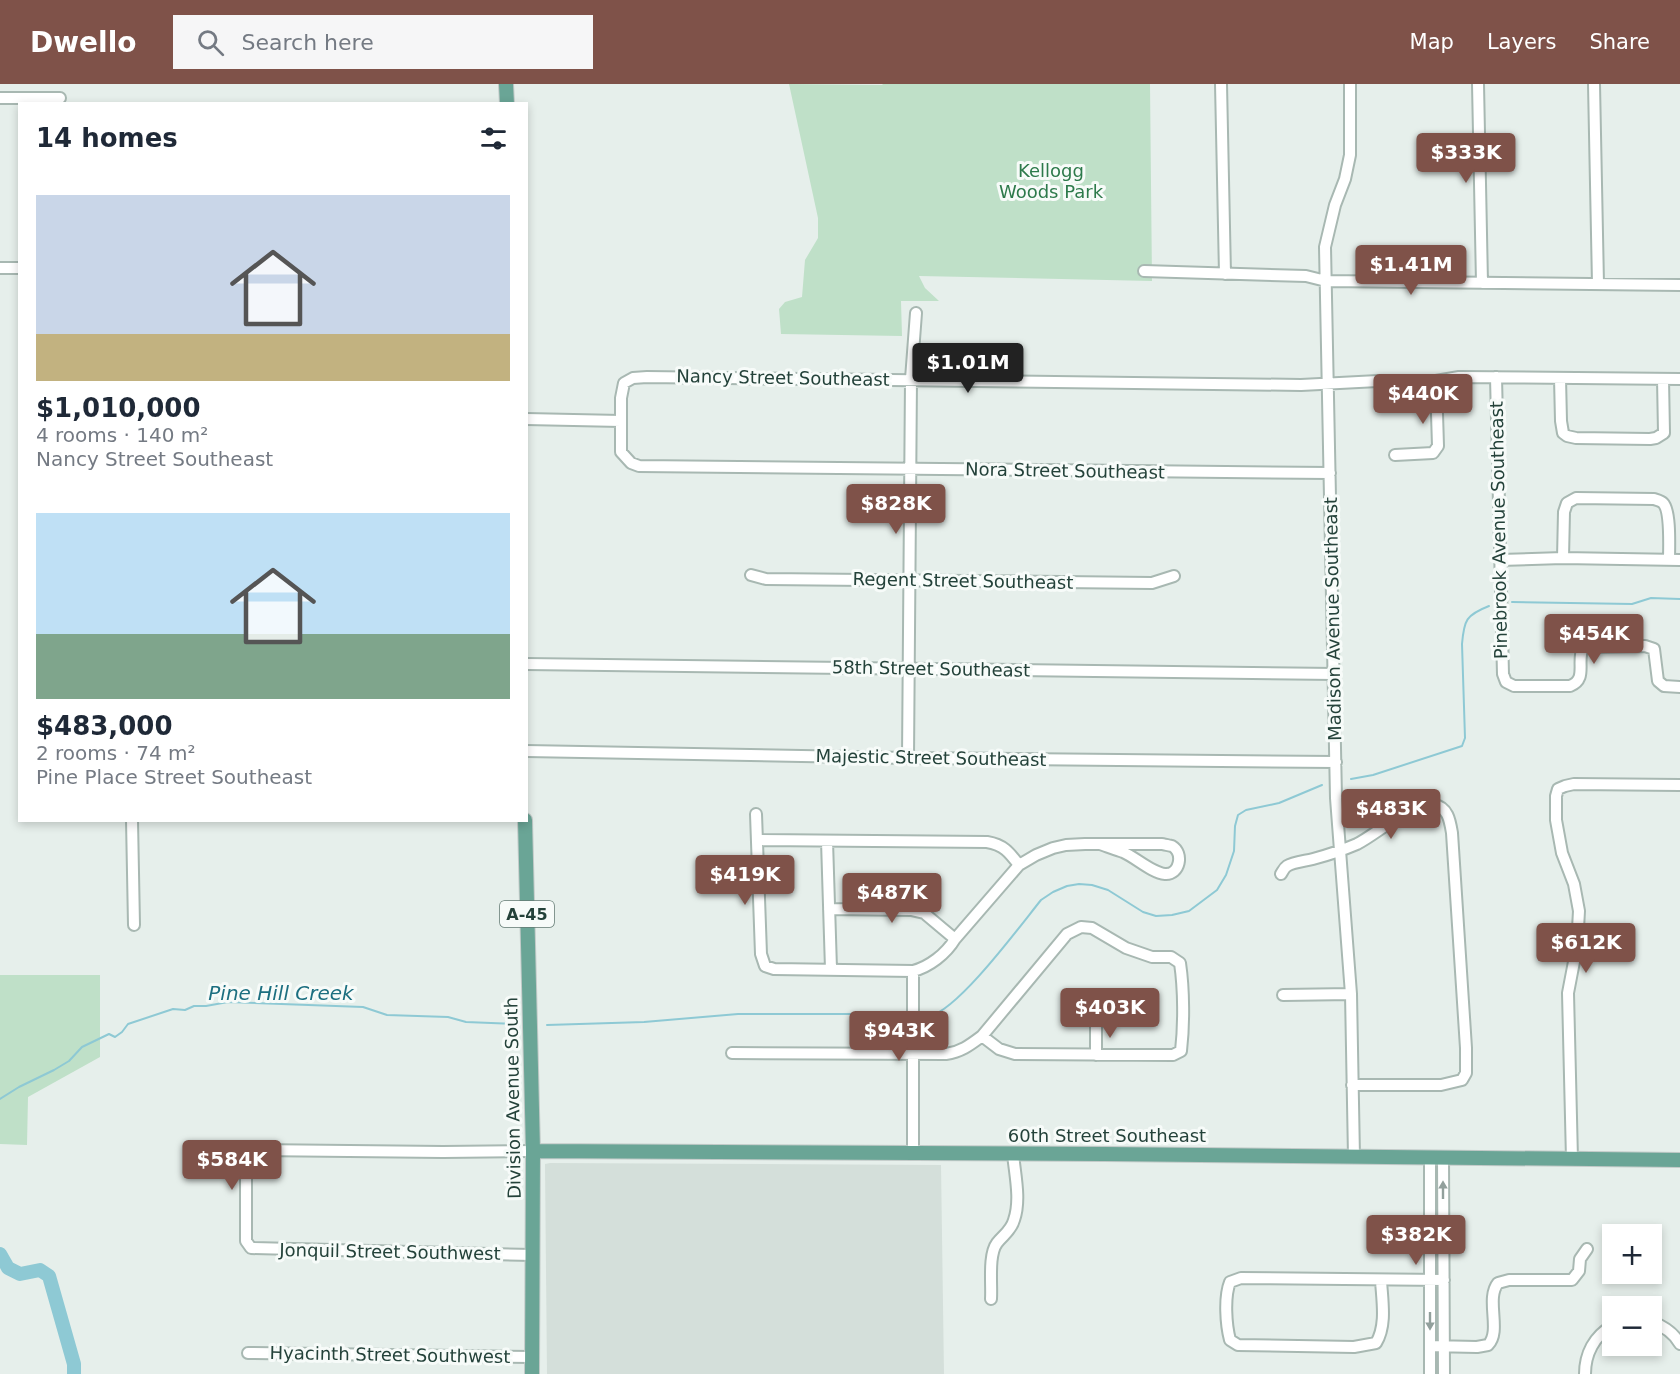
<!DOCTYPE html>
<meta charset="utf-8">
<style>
body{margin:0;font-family:"DejaVu Sans",sans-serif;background:#f6f6f7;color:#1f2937;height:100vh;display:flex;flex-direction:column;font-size:22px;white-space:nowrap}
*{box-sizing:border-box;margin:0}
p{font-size:20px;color:#747a83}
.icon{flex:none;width:33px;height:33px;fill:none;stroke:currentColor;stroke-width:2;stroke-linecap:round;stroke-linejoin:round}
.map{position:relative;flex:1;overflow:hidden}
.side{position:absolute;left:18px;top:18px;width:510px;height:720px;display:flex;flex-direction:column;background:#fff;border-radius:0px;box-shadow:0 3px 9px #0003}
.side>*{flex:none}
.fabs{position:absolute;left:1602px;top:1140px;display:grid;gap:12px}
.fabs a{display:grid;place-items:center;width:60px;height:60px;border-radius:0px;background:#fff;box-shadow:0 3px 9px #0003;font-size:30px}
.price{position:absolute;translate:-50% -51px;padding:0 14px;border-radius:6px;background:#7f5249;color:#fff;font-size:20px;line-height:39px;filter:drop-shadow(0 2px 3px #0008)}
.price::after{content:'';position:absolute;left:50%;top:36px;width:18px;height:14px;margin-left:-9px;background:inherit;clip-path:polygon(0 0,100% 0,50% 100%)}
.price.selected{background:#222;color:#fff}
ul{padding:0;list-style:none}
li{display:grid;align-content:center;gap:12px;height:318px;padding:0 18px}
li span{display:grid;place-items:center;height:186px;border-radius:0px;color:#555}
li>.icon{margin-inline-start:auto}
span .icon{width:108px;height:108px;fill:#fffc;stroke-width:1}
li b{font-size:26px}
h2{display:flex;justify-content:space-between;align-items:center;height:72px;padding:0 18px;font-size:26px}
header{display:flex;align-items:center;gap:36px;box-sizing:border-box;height:84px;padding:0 30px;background:#7f5249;color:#fff}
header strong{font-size:28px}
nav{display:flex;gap:33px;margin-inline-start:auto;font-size:21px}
.search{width:420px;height:54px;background:#f6f6f7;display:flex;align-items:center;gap:15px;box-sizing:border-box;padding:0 21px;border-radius:0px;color:#747a83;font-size:22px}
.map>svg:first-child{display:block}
.built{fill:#d4dfda}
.green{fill:#bfe0c8}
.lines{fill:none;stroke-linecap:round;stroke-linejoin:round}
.stream{stroke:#8ec9d4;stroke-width:2}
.river{stroke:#8ec9d4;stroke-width:14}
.minor-casing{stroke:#a8b8b2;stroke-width:14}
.major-casing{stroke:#c2cac8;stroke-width:16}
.minor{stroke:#fff;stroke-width:10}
.major{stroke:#6aa596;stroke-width:14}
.oneway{fill:#92a09c}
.labels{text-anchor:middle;stroke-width:6;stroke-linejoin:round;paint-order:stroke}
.shield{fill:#f7fbf9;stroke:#637a73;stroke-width:1.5}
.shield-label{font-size:16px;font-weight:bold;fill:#24423a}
.park-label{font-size:18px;fill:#2d7a4b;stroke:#f7fbf9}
.street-label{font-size:18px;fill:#24423a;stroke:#f7fbf9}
.water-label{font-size:20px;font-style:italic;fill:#1c6f80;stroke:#f7fbf9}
</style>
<header>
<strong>Dwello</strong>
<div class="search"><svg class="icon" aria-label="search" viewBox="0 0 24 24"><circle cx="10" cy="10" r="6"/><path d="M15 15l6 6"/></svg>Search here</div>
<nav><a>Map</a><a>Layers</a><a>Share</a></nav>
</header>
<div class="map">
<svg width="1680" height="1290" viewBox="0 0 1680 1290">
<rect width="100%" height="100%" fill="#e6efeb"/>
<path class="built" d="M550 1079 941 1081 944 1290H547L545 1080Z"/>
<path class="green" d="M789 0 882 1 883 0H1150L1152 197 919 192 925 204 939 217H901L902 252 781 250 779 225 785 218 802 213 805 176 818 154V134Z
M0 891H100V973L28 1013 27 1061 0 1060Z"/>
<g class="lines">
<path class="stream" d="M1512 518 1632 520 1651 514 1680 515
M1351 695 1373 691 1462 662 1465 654 1462 560C1464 536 1466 531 1489 522
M930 932C959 925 1020 842 1041 816L1053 808 1067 802 1079 800 1092 801 1108 806 1143 828 1156 832 1172 831 1189 827 1217 806 1226 791 1234 767 1235 742 1238 731 1246 726 1279 719 1322 701
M547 941 644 938 738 930H895
M0 1015 19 1003 54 986 69 977 82 963 109 950 115 953 122 948 128 940 173 925 185 926 194 922H206L228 918 363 923 387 931 448 933 466 938 514 940"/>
<path class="river" d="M0 1170 8 1184 20 1190 40 1186 49 1192 74 1280V1290"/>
<defs>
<path id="minor" d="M1221 0 1225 190
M1350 0V71L1345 95 1335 121 1325 163 1336 714 1351 910 1354 1073
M1478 0 1482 199
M1594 0 1598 200
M0 14H60
M0 184H20
M1144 187 1306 192 1326 197 1680 201
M1496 293 1503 590 1506 598 1514 602H1570C1588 595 1576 578 1583 563L1645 562 1654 565 1658 597 1664 602 1680 603
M1560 294 1561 337 1563 349 1567 352 1576 354 1650 355 1656 354 1664 349 1663 295
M526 335 621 337
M1395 371 1433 369 1438 362 1436 297
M1330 389 639 382 631 379 621 368V314L624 299 633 294 647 293 1301 301 1378 297H1436L1459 293 1680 295
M1563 474 1564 428 1567 419 1576 414 1654 415C1657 416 1661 417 1663 419 1671 427 1669 464 1669 476
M1500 476 1563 474 1680 476
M751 491 766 495 1152 499 1174 492
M526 580 1335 590
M526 667 908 674 1336 678
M908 674 911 295 916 229
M756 730 761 870 765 882 774 885 913 887C929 883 946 870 955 855L1019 781 1036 771 1053 764 1066 761 1085 760H1162C1163 760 1171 762 1172 762 1184 769 1180 791 1165 790 1152 789 1135 773 1123 768 1115 765 1108 763 1100 760
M132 736 134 841
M757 756 987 758C1004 761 1009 768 1019 781
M827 757 831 885
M1281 790C1283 787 1284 784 1287 782 1293 778 1305 777 1313 775 1328 771 1343 766 1357 760 1377 750 1413 717 1434 721 1448 723 1450 737 1452 749L1466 964V989L1462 996 1441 1001H1352
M829 825 911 826 924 829 955 855
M913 887V1069
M1283 911 1351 910
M1096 939V971
M732 969 946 970C961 968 970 961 982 952L1067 850 1081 843 1092 844 1126 864 1152 873H1171L1180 879C1184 906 1184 941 1181 967L1173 971 1015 970 999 965 982 952
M1430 1073V1290
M1443 1073 1444 1290
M1572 1075 1568 909 1577 862 1579 827 1574 800 1562 769 1556 736V712L1558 705 1565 702 1574 700 1680 701
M532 1171 251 1164 246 1157V1076L248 1069 255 1066 443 1068 533 1067
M1381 1196C1382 1216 1387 1241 1376 1259L1354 1263 1238 1261 1230 1256C1226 1241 1224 1213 1230 1198L1241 1194 1444 1196
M991 1215C992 1200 988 1171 997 1159 1003 1151 1011 1147 1014 1136 1021 1116 1015 1091 1013 1070
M1652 1238C1663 1242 1674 1249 1680 1260
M1430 1262 1477 1263 1488 1261C1502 1247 1485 1215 1498 1199L1509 1196H1572L1579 1187 1580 1175 1587 1165
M248 1269 532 1273
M1585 1290C1585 1270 1594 1252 1612 1242"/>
<path id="major" d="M506 0 507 20
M525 736 533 1067 532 1290
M533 1067 1105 1070 1680 1076"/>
</defs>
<use href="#minor" class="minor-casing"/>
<use href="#major" class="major-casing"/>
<use href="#minor" class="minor"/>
<use href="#major" class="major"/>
</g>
<defs><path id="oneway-solid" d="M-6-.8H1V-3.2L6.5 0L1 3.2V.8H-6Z" transform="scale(1.5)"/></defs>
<g class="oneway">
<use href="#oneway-solid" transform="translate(1443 1106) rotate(-90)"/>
<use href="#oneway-solid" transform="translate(1430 1237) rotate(90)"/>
</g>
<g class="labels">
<rect class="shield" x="500" y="817" width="54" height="26" rx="4.5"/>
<g class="shield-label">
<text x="527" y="836">A-45</text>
</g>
<g class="park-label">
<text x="1051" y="93">Kellogg<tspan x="1051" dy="21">Woods Park</tspan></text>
</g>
<g class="street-label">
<text transform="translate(783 294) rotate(1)" y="6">Nancy Street Southeast</text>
<text transform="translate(1065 387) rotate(1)" y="6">Nora Street Southeast</text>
<text transform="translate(1499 446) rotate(-91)" y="6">Pinebrook Avenue Southeast</text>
<text transform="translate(963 497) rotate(1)" y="6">Regent Street Southeast</text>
<text transform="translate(1333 535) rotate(-91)" y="6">Madison Avenue Southeast</text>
<text transform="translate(931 585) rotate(1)" y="6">58th Street Southeast</text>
<text transform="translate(931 674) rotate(1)" y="6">Majestic Street Southeast</text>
<text transform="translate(513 1014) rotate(-91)" y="6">Division Avenue South</text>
<text x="1107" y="1058">60th Street Southeast</text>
<text transform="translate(390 1168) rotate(1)" y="6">Jonquil Street Southwest</text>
<text transform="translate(390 1271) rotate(1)" y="6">Hyacinth Street Southwest</text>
</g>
<g class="water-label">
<text x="281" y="916">Pine Hill Creek</text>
</g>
</g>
</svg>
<div class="fabs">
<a>+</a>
<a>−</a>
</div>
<b class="price" style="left:1466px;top:100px">$333K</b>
<b class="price" style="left:1411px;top:212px">$1.41M</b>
<b class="price selected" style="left:968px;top:310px">$1.01M</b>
<b class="price" style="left:1423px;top:341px">$440K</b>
<b class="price" style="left:896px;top:451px">$828K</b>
<b class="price" style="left:1594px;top:581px">$454K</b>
<b class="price" style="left:1391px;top:756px">$483K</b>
<b class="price" style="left:745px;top:822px">$419K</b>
<b class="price" style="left:892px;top:840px">$487K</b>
<b class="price" style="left:1586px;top:890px">$612K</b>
<b class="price" style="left:1110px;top:955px">$403K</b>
<b class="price" style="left:899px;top:978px">$943K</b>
<b class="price" style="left:232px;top:1107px">$584K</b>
<b class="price" style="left:1416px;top:1182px">$382K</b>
<section class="side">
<h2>14 homes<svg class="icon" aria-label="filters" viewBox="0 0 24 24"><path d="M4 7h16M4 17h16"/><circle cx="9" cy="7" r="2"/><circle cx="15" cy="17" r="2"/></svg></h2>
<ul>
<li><span style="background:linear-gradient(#c9d6e8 75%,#c2b280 0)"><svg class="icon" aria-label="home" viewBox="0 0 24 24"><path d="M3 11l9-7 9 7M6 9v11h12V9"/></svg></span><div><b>$1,010,000</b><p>4 rooms · 140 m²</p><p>Nancy Street Southeast</p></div></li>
<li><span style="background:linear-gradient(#bfe0f5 65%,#7fa58c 0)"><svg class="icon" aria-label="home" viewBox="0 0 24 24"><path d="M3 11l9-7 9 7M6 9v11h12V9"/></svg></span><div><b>$483,000</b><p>2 rooms · 74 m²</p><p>Pine Place Street Southeast</p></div></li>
</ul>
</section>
</div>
